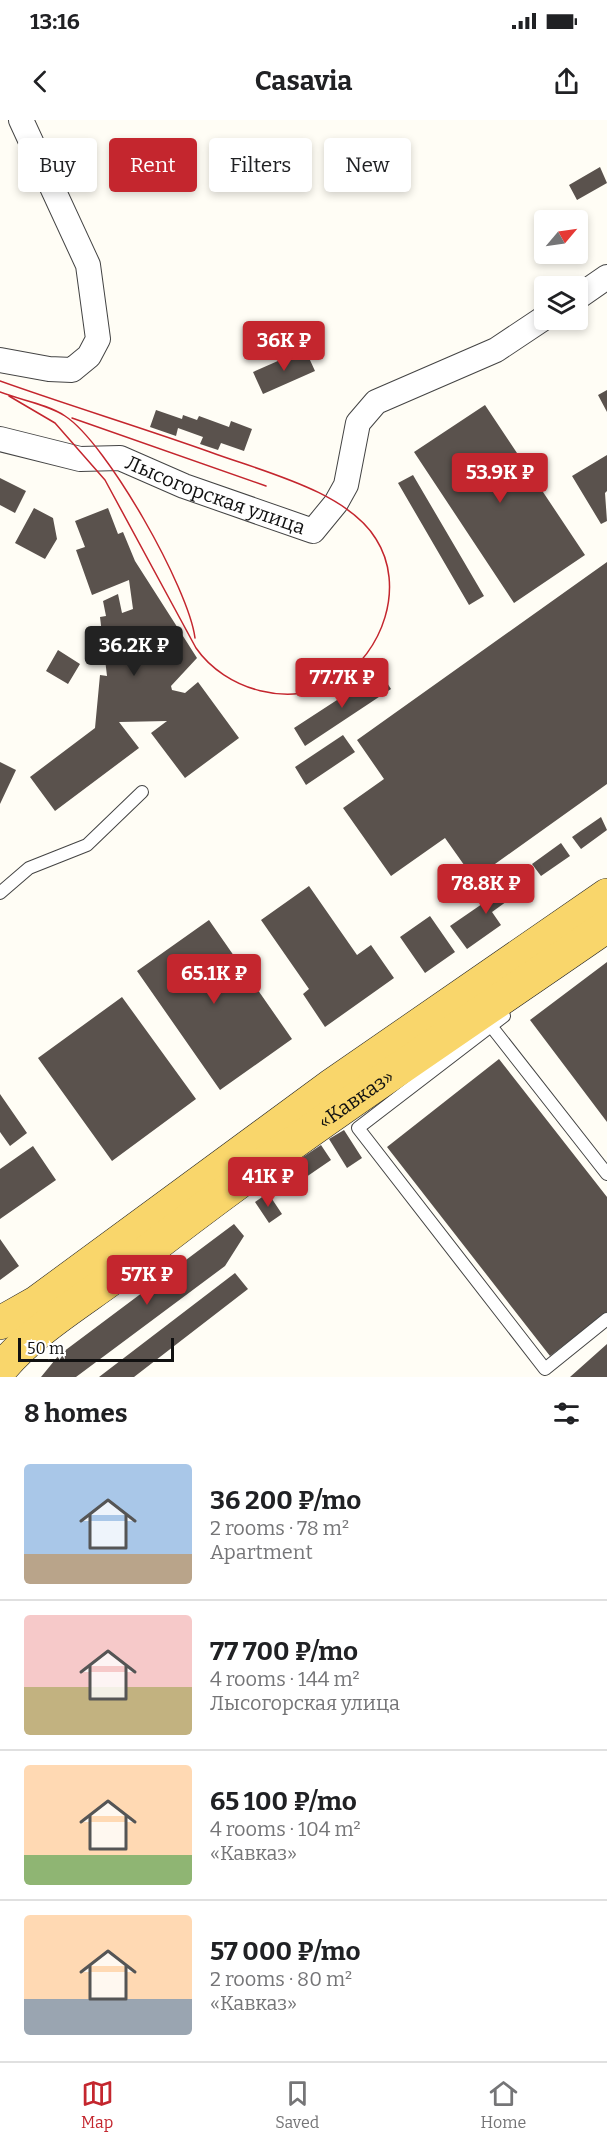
<!DOCTYPE html>
<meta charset="utf-8">
<style>
body{margin:0;font-family:Bitter,serif;background:#f6f6f6;color:#202124;height:100vh;display:flex;flex-direction:column;font-size:22px;white-space:nowrap}
*{box-sizing:border-box;margin:0}
p{font-size:20px;color:#757577}
.icon{flex:none;width:33px;height:33px;fill:none;stroke:currentColor;stroke-width:2;stroke-linecap:round;stroke-linejoin:round}
.map{position:relative;height:1257px;overflow:hidden}
.side{display:flex;flex-direction:column;background:#fff;flex:1}
.side>*{flex:none}
.top-card{position:absolute;left:18px;top:18px;width:572px;height:54px;display:flex;gap:12px}
.needle{width:39px;rotate:61deg}
.controls{position:absolute;left:534px;top:90px;display:grid;gap:12px}
.controls a{display:grid;place-items:center;width:54px;height:54px;border-radius:6px;background:#fff;box-shadow:0 3px 9px #0003;font-size:30px}
.scale{position:absolute;left:18px;bottom:15px;width:156px;box-sizing:border-box;padding-left:6px;border:3px solid #111;border-top:0;font-size:16px;line-height:21px;white-space:nowrap;color:#111;-webkit-text-stroke:4px #fff;paint-order:stroke}
.price{position:absolute;translate:-50% -51px;padding:0 14px;border-radius:6px;background:#c4262e;color:#fff;font-size:20px;line-height:39px;filter:drop-shadow(0 2px 3px #0008)}
.price::after{content:'';position:absolute;left:50%;top:36px;width:18px;height:14px;margin-left:-9px;background:inherit;clip-path:polygon(0 0,100% 0,50% 100%)}
.price.selected{background:#222;color:#fff}
ul{padding:0;list-style:none}
li{display:flex;align-items:center;gap:18px;height:150px;padding:0 24px}
li+li{border-top:2px solid #e0e0e0}
li span{display:grid;place-items:center;flex:none;width:168px;height:120px;border-radius:6px;color:#555}
li>.icon{margin-inline-start:auto}
span .icon{width:72px;height:72px;fill:#fffc;stroke-width:1}
li b{font-size:26px}
h2{display:flex;justify-content:space-between;align-items:center;height:72px;padding:0 24px;font-size:26px}
.tag{padding:0 21px;border-radius:6px;background:#fff;box-shadow:0 3px 9px #0003;font-size:21px;line-height:54px}
.tag.selected{background:#c4262e;color:#fff}
.status{display:flex;justify-content:space-between;align-items:center;height:42px;padding:0 30px;background:#fff;direction:ltr}
.status svg{height:16px;fill:currentColor}
header{display:flex;justify-content:space-between;align-items:center;height:78px;padding:0 24px;background:#fff;font-size:27px;font-weight:700}
.menu{display:flex;justify-content:space-around;align-items:center;height:84px;border-top:2px solid #e0e0e0;background:#fff;font-size:16px;color:#757577}
.menu a{display:grid;justify-items:center;gap:3px}
.menu .selected{color:#c4262e}
.map>svg:first-child{display:block}
.building{fill:#5a524d}
.lines{fill:none;stroke-linecap:round;stroke-linejoin:round}
.service-casing{stroke:#444;stroke-width:14}
.minor-casing{stroke:#444;stroke-width:26}
.primary-casing{stroke:#222;stroke-width:34}
.service{stroke:#fff;stroke-width:12}
.minor{stroke:#fff;stroke-width:24}
.primary{stroke:#f9d66b;stroke-width:33}
.tram{stroke:#c4262e;stroke-width:1.5}
.labels{text-anchor:middle;stroke-width:6;stroke-linejoin:round;paint-order:stroke}
.street-label{font-size:20px;fill:#111;stroke:#fff}
</style>
<div class="status"><b>13:16</b><svg viewBox="0 0 49 12"><path d="M0 12V9h3v3zM5 12V6h3v6zM10 12V3h3v9zM15 12V0h3v12zM26 1h20v11H26zM47 4h2v5h-2z"/></svg></div>
<header><svg class="icon" aria-label="back" viewBox="0 0 24 24"><path d="M15 5l-7 7 7 7"/></svg>Casavia<svg class="icon" aria-label="share" viewBox="0 0 24 24"><path d="M12 15V3M7 8l5-5 5 5M5 13v7h14v-7"/></svg></header>
<div class="map">
<svg width="607" height="1257" viewBox="0 0 607 1257">
<rect width="100%" height="100%" fill="#fffdf5"/>
<path class="building" d="M600 47 607 63 577 80 569 65Z
M305 229 315 251 263 274 253 252Z
M607 270V292L598 275Z
M485 285 585 435 514 483 414 332Z
M156 290 182 299 183 295 197 300 199 296 229 307 231 301 252 309 244 331 221 323 218 330 200 324 203 317 178 308 176 316 150 307Z
M607 335V371L605 373 607 401 601 404 572 356Z
M413 355 484 476 469 485 398 363Z
M0 358 26 371 15 393 0 385Z
M34 388 53 398 57 419 45 439 15 423Z
M108 388 118 414 123 412 135 441 197 538 171 566 172 570 185 573 198 562 239 618 185 658 151 613 167 601 119 602 139 628 55 691 30 657 95 608 100 555 107 556 100 497 106 496 103 481 118 474 122 493 133 489 129 460 92 475 76 430 85 427 75 401Z
M607 442V664L474 759 445 718 391 756 343 688 384 659 357 620Z
M58 530 80 544 68 564 46 551Z
M380 552 391 569 305 626 294 608Z
M343 615 355 632 306 665 295 647Z
M0 642 16 650 0 684Z
M601 697 607 710 581 729 572 717Z
M561 723 570 736 541 756 532 744Z
M524 755 531 764 492 792 501 805 467 829 450 806Z
M309 766 357 835 371 825 394 858 325 907 303 874 309 869 261 800Z
M430 796 455 832 425 853 400 817Z
M209 800 292 919 220 970 137 851Z
M607 842V1002L530 900Z
M122 877 196 979 112 1041 38 938Z
M499 939 607 1077V1192L550 1236 387 1027Z
M0 974 27 1013 10 1026 0 1012Z
M344 1010 362 1038 347 1048 329 1019Z
M321 1025 331 1040 293 1066 282 1051Z
M33 1026 56 1060 0 1099V1049Z
M268 1073 282 1094 269 1103 255 1082Z
M234 1104 244 1116 225 1146 76 1257H41L59 1235Z
M0 1119 19 1146 0 1160Z
M235 1153 248 1169 134 1257H99Z
M607 1224V1257H570Z"/>
<g class="lines">
<defs>
<path id="service" d="M0 773 29 748 87 725 142 672
M504 896 358 1008 545 1249 607 1199
M491 906 607 1054"/>
<g id="minor">
<path d="M578 177 607 157"/>
<path d="M0 240 49 249 72 250 89 236 98 219 88 145 21 0"/>
<path id="s1" d="M0 319 80 339 120 338 184 366 313 411 336 383 346 365 358 303 376 282 496 230 544 198"/>
</g>
<g id="primary">
<path d="M0 1203 37 1182 332 965 607 775"/>
<path id="s2" d="M0 1250C34 1208 88 1178 130 1145 283 1024 447 917 607 806"/>
</g>
</defs>
<use href="#service" class="service-casing"/>
<use href="#minor" class="minor-casing"/>
<use href="#primary" class="primary-casing"/>
<use href="#service" class="service"/>
<use href="#minor" class="minor"/>
<use href="#primary" class="primary"/>
<path class="tram" d="M0 261C70 286 140 307 210 332 261 351 347 371 376 419 406 466 383 533 337 561 291 589 225 570 196 528L105 360 55 303 9 276
M0 272C20 280 47 284 65 296 107 323 189 469 195 518
M72 298 266 366"/>
</g>
<g class="labels">
<g class="street-label">
<text dy="7" stroke="none"><textPath href="#s1" startOffset="225">Лысогорская улица</textPath></text>
<text dy="7" stroke="none"><textPath href="#s2" startOffset="448">«Кавказ»</textPath></text>
</g>
</g>
</svg>
<div class="controls">
<a><svg class="needle" viewBox="-14 -14 28 28"><path d="M0-13l5 13h-10z" fill="#e53935"/><path d="M0 13l5-13h-10z" fill="#757577"/></svg></a>
<a><svg class="icon" aria-label="layers" viewBox="0 0 24 24"><path d="M12 4l9 5-9 5-9-5zM3 14l9 5 9-5"/></svg></a>
</div>
<div class="scale">50 m</div>
<b class="price" style="left:284px;top:252px">36K ₽</b>
<b class="price" style="left:500px;top:384px">53.9K ₽</b>
<b class="price selected" style="left:134px;top:557px">36.2K ₽</b>
<b class="price" style="left:342px;top:589px">77.7K ₽</b>
<b class="price" style="left:486px;top:795px">78.8K ₽</b>
<b class="price" style="left:214px;top:885px">65.1K ₽</b>
<b class="price" style="left:268px;top:1088px">41K ₽</b>
<b class="price" style="left:147px;top:1186px">57K ₽</b>
<div class="top-card">
<a class="tag">Buy</a>
<a class="tag selected">Rent</a>
<a class="tag">Filters</a>
<a class="tag">New</a>
</div>
</div>
<section class="side">
<h2>8 homes<svg class="icon" aria-label="filters" viewBox="0 0 24 24"><path d="M4 7h16M4 17h16"/><circle cx="9" cy="7" r="2"/><circle cx="15" cy="17" r="2"/></svg></h2>
<ul>
<li><span style="background:linear-gradient(#a9c7e8 75%,#b9a48a 0)"><svg class="icon" aria-label="home" viewBox="0 0 24 24"><path d="M3 11l9-7 9 7M6 9v11h12V9"/></svg></span><div><b>36 200 ₽/mo</b><p>2 rooms · 78 m²</p><p>Apartment</p></div></li>
<li><span style="background:linear-gradient(#f6c9c9 60%,#c2b280 0)"><svg class="icon" aria-label="home" viewBox="0 0 24 24"><path d="M3 11l9-7 9 7M6 9v11h12V9"/></svg></span><div><b>77 700 ₽/mo</b><p>4 rooms · 144 m²</p><p>Лысогорская улица</p></div></li>
<li><span style="background:linear-gradient(#ffd9b3 75%,#8fb573 0)"><svg class="icon" aria-label="home" viewBox="0 0 24 24"><path d="M3 11l9-7 9 7M6 9v11h12V9"/></svg></span><div><b>65 100 ₽/mo</b><p>4 rooms · 104 m²</p><p>«Кавказ»</p></div></li>
<li><span style="background:linear-gradient(#ffd9b3 70%,#9aa5b1 0)"><svg class="icon" aria-label="home" viewBox="0 0 24 24"><path d="M3 11l9-7 9 7M6 9v11h12V9"/></svg></span><div><b>57 000 ₽/mo</b><p>2 rooms · 80 m²</p><p>«Кавказ»</p></div></li>
</ul>
</section>
<nav class="menu">
<a class="selected"><svg class="icon" aria-label="map" viewBox="0 0 24 24"><path d="M3 6l6-2 6 2 6-2v14l-6 2-6-2-6 2zM9 4v14M15 6v14"/></svg>Map</a>
<a><svg class="icon" aria-label="saved" viewBox="0 0 24 24"><path d="M7 4h10v16l-5-4-5 4z"/></svg>Saved</a>
<a><svg class="icon" aria-label="home" viewBox="0 0 24 24"><path d="M3 11l9-7 9 7M6 9v11h12V9"/></svg>Home</a>
</nav>
